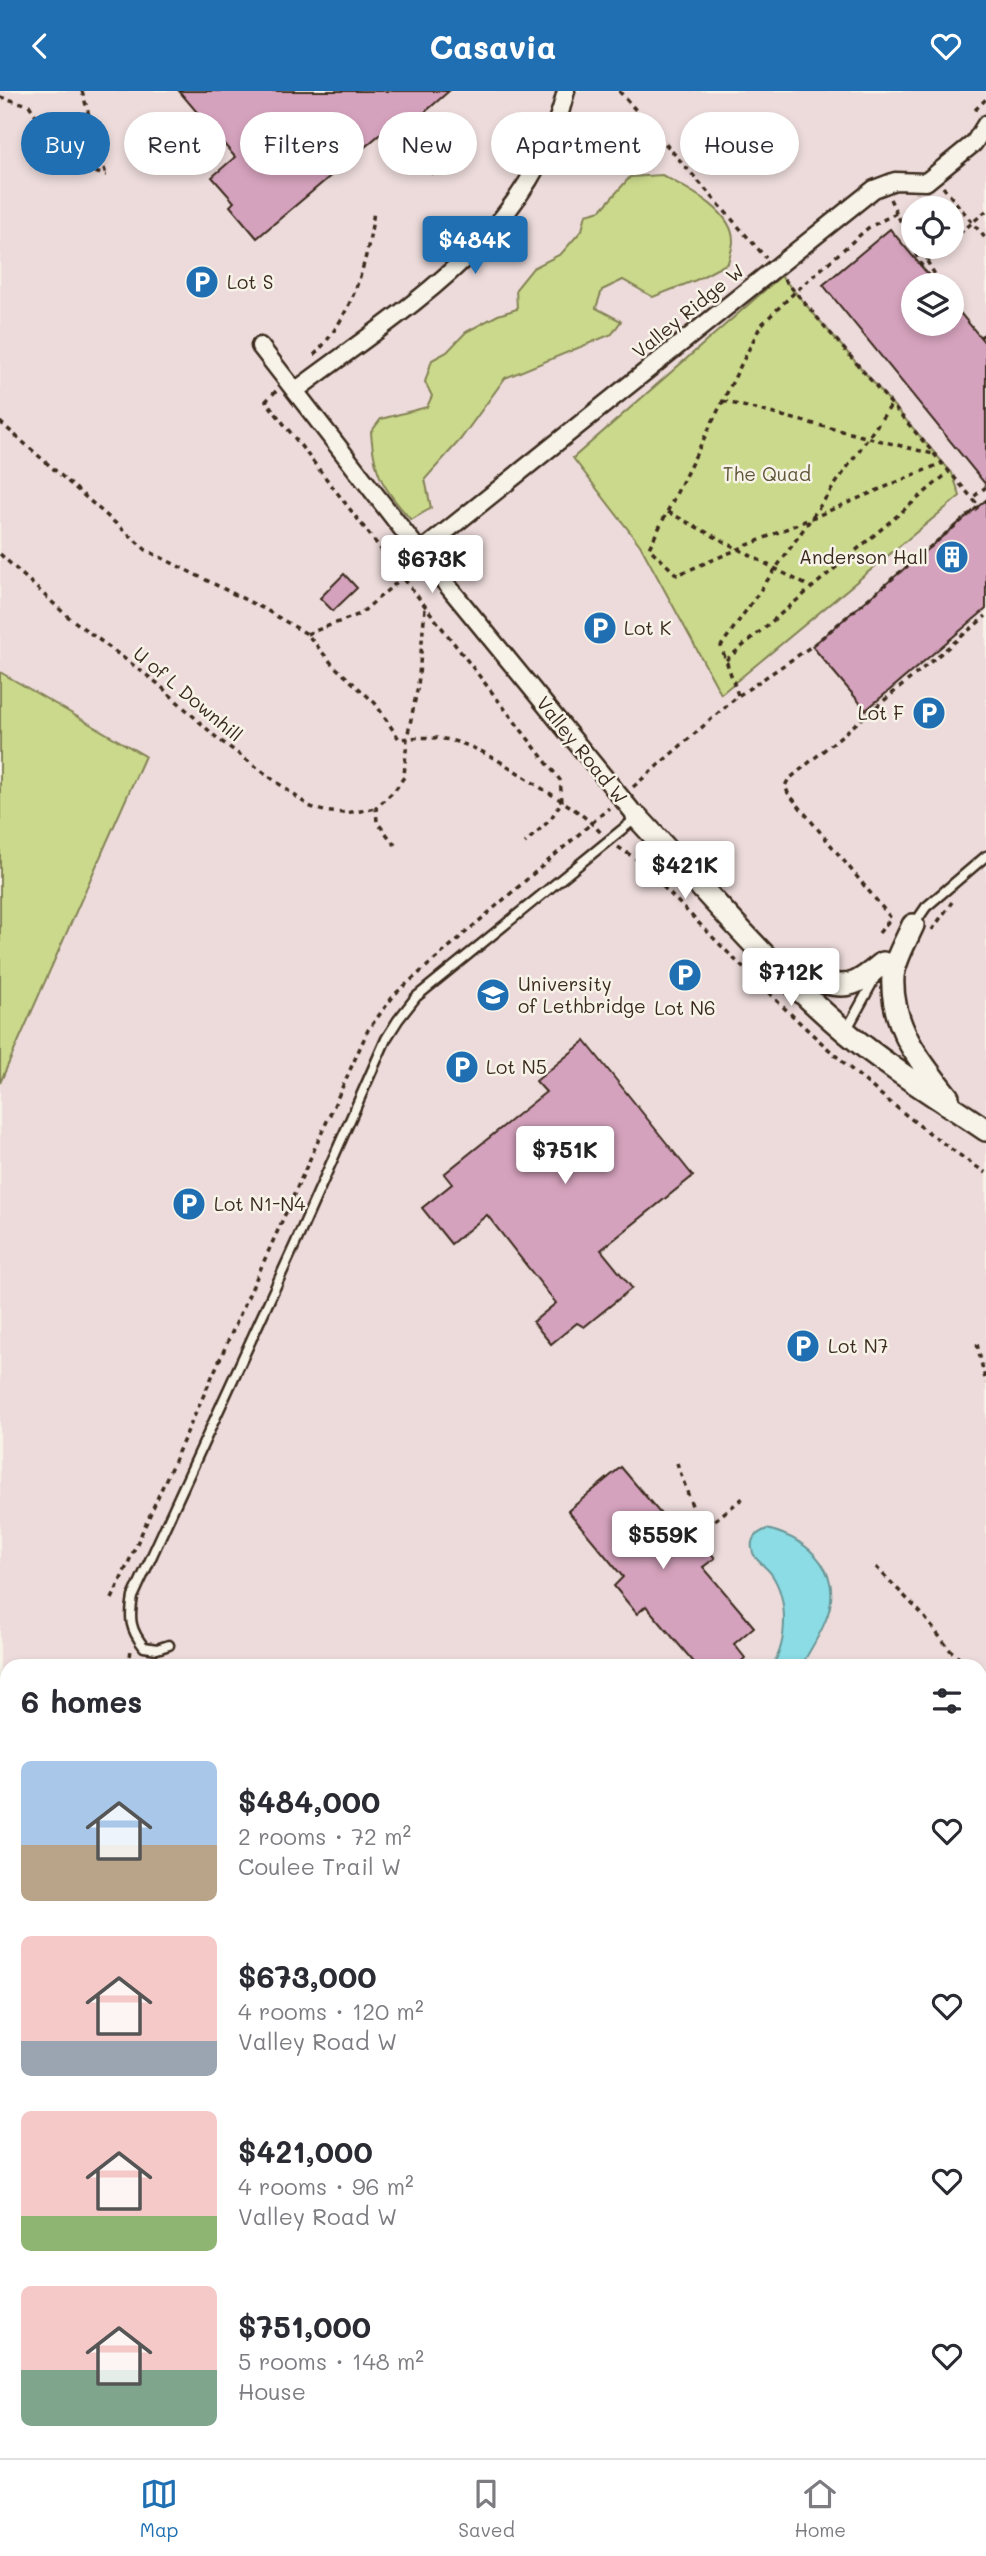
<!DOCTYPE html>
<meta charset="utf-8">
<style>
body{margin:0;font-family:Mali,sans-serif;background:#f2f2f3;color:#2b2b33;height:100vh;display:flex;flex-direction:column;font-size:26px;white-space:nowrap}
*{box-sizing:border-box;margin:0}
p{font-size:23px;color:#7c7c81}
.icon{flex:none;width:38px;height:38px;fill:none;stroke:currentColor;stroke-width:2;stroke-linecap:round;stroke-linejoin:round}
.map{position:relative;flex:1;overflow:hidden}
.panel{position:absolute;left:0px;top:1568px;width:987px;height:800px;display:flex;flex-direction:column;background:#fff;border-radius:21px 21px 0 0;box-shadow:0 4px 10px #0003}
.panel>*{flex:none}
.banner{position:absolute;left:21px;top:21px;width:945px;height:63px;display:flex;gap:14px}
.buttons{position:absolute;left:901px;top:105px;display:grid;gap:14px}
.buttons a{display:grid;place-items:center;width:63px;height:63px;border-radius:50%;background:#fff;box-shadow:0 4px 10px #0003;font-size:35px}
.price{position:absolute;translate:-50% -60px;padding:0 16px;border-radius:7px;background:#fff;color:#222;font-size:23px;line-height:46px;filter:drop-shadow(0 2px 4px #0008)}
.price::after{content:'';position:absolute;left:50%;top:42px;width:21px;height:16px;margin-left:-10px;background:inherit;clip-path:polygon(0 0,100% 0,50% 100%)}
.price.current{background:#1f6fb2;color:#fff}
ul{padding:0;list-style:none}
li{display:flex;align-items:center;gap:21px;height:175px;padding:0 21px}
li span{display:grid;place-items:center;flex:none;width:196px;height:140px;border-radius:10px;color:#555}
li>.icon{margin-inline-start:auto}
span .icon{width:84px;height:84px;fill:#fffc;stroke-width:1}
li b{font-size:30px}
h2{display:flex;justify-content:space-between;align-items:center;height:84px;padding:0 21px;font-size:30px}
.chip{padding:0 24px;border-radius:32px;background:#fff;box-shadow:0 4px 10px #0003;font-size:24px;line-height:63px}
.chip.current{background:#1f6fb2;color:#fff}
header{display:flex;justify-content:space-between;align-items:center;height:91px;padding:0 21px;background:#1f6fb2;color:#fff;font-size:32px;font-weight:800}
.dock{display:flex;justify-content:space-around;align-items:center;height:98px;border-top:2px solid #e1e1e2;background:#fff;font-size:19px;color:#7c7c81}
.dock a{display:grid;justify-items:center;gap:4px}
.dock .current{color:#1f6fb2}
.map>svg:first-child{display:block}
.built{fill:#eddbdb;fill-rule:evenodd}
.green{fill:#cbd98c;stroke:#838255;stroke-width:2}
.water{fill:#8bdce5;stroke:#6b9595;stroke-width:2}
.building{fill:#d5a2bd;stroke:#3b2a1e;stroke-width:2}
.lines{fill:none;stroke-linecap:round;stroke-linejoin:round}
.service-casing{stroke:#3b2a1e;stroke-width:13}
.minor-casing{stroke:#3b2a1e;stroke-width:21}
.tertiary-casing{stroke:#3b2a1e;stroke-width:26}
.motorway-casing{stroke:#3b2a1e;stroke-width:35}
.path{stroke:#3b2a1e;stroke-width:3.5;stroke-dasharray:5 5;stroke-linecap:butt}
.service{stroke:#f7f3e8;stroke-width:8}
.minor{stroke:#f7f3e8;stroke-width:16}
.tertiary{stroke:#f7f3e8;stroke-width:21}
.motorway{stroke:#ffdd96;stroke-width:30}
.labels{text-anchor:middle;stroke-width:5;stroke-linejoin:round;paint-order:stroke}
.poi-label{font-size:19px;fill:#3b2a1e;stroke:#f7f3e8;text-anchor:start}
.street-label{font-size:19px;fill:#3b2a1e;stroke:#f7f3e8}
.park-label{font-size:19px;fill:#5f563a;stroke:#f7f3e8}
</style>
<header><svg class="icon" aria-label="back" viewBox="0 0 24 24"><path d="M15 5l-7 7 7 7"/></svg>Casavia<svg class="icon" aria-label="heart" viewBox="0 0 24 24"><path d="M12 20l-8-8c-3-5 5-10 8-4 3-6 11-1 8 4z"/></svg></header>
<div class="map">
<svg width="986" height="2367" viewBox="0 0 986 2367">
<rect width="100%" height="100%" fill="#f7f3e8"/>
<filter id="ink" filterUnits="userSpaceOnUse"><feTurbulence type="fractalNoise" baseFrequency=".0143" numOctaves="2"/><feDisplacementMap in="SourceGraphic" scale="14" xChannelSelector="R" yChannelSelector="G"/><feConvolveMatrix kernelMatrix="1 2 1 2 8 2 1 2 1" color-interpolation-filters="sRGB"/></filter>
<g filter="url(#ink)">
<path class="built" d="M0 0H986V2238L980 2240V1575H7V1889L0 1885ZM914 117H952V156H914ZM914 194H952V233H914Z"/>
<path class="green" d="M662 84C686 97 733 119 733 150 733 157 729 166 728 172L696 189 653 206 623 189 602 199 596 217 621 230 612 243 505 287 460 349 425 388 431 417 411 429C383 397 374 384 371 341L381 328 427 316 432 305 425 291 432 269 447 261 466 241 498 224 517 218 516 198 533 177 561 163 582 139 586 123 601 119 630 86Z
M781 185 952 382 960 405 721 603 640 454 573 367Z
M0 581 145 665 0 992Z"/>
<path class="water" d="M767 1438C811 1449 846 1483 825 1531 819 1546 809 1561 801 1575H772C788 1551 788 1508 772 1484 767 1475 753 1469 752 1458 750 1447 757 1442 767 1438Z"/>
<path class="building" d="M179 0H449L424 22 446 50 452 46 462 58 432 83 391 34 257 147 230 115 234 111 212 86 235 66Z
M890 138 937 194H914V233H952V212L986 253V394L823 194Z
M986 409V518L866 619 812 555Z
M344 483 357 497 333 520 320 507Z
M585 950 693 1085 601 1159 632 1197 584 1236 577 1232 551 1253 533 1231 556 1212 487 1124 451 1153 422 1117 452 1093 444 1083 546 1001 536 990Z
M621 1376 681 1447 691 1439 715 1467 703 1476 754 1536 734 1553 745 1567 736 1575H697L646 1515 637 1523 614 1495 623 1486 568 1420Z"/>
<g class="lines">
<defs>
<path id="service" d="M915 832 926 816 986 765
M847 938 876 885
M169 1554 157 1558 144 1556C130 1538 129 1528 133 1506L297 1149 386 948 398 929 416 906 635 728"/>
<path id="minor" d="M260 255 420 461 637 726
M295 300C406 216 531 145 566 0
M420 461 874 98 895 90 926 91 974 52 986 33"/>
<path id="tertiary" d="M637 726C704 798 771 878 846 941 889 977 939 1007 986 1039
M913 834C906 850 895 868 893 885 890 934 920 971 948 1006
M782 871C803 881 832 902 856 891 865 887 875 878 883 872"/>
<path id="motorway" d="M0 2109 7 2113
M0 2147 7 2151
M980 2319 986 2317
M345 2361 354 2367
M403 2361 416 2367
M467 2361 479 2367
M566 2361 602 2367
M809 2367 835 2361"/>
</defs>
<use href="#service" class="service-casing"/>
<use href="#minor" class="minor-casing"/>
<use href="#tertiary" class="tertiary-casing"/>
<use href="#motorway" class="motorway-casing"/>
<path class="path" d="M82 0 106 84
M619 0 766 167
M0 6 29 14 68 74 106 84
M975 19 986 8
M943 96 986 148
M890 108 921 174 943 156
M896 122 868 137 795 201 761 234 649 457 677 484 942 372
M952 149 986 120
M927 170 941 194
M784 188 972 407
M980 246 986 243
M314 264C352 226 368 171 374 119
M276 300 266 310 560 689 562 710 550 729 525 752
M723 310 933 363
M0 331 146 459 266 519 307 543 333 574 375 612 399 648C419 646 438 645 457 651 490 661 518 682 546 700 567 713 585 724 601 742
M668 421 812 497
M0 463 66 524 157 592 217 647 309 715C332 725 352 722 376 717
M307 543 360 523 403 486
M726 569 949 381
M738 604 721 555 892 313
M633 696 738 605 812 555 979 415 972 407 986 396
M395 754 377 731 376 717 395 699 404 686 407 647 418 595 425 517
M618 756 636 768C747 881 853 994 986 1082
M932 839 952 811
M879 842 891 827 788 702 785 695 788 689 986 525
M977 1253 986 1292
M677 1372 701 1440 743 1407
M876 1476 922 1523 950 1559 968 1575
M112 1508 368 939 395 903 609 717
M129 1575 131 1558
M980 1586 986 1591
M980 1866 986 1861
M980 2157 986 2160
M0 2175 7 2179
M313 2361 323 2367"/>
<use href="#service" class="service"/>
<use href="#minor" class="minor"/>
<use href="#tertiary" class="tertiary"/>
<use href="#motorway" class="motorway"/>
</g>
</g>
<defs>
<symbol id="parking-disc" viewBox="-11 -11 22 22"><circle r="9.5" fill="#1f6fb2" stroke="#f7f3e8"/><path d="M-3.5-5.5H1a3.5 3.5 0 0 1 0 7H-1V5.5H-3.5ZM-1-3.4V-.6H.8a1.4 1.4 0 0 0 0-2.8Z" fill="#fff"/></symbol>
<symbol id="building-disc" viewBox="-11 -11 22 22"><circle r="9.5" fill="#1f6fb2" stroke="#f7f3e8"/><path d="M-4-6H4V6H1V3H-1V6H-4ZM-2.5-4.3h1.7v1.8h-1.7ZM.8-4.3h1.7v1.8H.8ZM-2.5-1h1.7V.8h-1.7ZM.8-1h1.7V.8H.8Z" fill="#fff"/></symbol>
<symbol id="university-disc" viewBox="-11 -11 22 22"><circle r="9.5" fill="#1f6fb2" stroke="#f7f3e8"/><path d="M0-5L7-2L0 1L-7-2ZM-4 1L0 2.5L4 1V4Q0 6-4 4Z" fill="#fff"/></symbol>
</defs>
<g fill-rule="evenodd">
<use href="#parking-disc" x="183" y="172" width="38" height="38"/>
<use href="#building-disc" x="933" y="447" width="38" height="38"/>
<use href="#parking-disc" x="581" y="518" width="38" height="38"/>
<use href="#parking-disc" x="910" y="603" width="38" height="38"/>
<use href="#parking-disc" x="666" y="865" width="38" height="38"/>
<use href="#university-disc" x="474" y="885" width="38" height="38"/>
<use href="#parking-disc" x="443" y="957" width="38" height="38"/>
<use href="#parking-disc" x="170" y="1094" width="38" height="38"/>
<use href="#parking-disc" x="784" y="1236" width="38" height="38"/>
</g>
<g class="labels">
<g class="poi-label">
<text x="227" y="198">Lot S</text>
<text x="928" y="473" text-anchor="end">Anderson Hall</text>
<text x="624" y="544">Lot K</text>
<text x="904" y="629" text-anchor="end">Lot F</text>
<text x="518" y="900">University<tspan x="518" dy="22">of Lethbridge</tspan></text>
<text x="685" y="924" text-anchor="middle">Lot N6</text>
<text x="486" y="983">Lot N5</text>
<text x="214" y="1120">Lot N1-N4</text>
<text x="828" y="1262">Lot N7</text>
</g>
<g class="street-label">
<text transform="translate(688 220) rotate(-39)" y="7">Valley Ridge W</text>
<text transform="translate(188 603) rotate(40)" y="7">U of L Downhill</text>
<text transform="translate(582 659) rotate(51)" y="7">Valley Road W</text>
</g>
<g class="park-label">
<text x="767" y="390">The Quad</text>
</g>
</g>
</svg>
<div class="buttons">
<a><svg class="icon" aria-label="locate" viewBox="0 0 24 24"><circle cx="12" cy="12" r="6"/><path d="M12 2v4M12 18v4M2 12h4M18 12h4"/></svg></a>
<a><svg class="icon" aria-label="layers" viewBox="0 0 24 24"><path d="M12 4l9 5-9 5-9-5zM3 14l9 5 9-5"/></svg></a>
</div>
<b class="price current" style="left:475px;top:185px">$484K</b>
<b class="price" style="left:432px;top:504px">$673K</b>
<b class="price" style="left:685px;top:810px">$421K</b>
<b class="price" style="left:791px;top:917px">$712K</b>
<b class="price" style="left:565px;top:1095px">$751K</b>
<b class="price" style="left:663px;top:1480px">$559K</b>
<div class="banner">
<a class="chip current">Buy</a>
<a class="chip">Rent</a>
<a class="chip">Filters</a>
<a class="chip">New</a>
<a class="chip">Apartment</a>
<a class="chip">House</a>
</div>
<section class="panel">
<h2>6 homes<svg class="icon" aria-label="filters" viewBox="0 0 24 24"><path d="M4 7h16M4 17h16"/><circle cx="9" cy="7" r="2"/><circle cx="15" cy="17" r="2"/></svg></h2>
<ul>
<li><span style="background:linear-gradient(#a9c7e8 60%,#b9a48a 0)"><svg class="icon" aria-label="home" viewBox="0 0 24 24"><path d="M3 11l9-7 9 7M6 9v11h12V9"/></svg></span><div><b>$484,000</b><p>2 rooms · 72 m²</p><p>Coulee Trail W</p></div><svg class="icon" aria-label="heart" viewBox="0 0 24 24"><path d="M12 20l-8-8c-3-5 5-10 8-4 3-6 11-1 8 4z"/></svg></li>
<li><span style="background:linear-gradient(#f6c9c9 75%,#9aa5b1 0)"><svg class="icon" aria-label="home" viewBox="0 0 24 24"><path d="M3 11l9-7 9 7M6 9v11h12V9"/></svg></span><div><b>$673,000</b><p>4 rooms · 120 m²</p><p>Valley Road W</p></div><svg class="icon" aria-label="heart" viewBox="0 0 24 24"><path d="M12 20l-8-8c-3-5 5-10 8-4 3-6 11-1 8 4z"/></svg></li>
<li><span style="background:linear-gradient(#f6c9c9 75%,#8fb573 0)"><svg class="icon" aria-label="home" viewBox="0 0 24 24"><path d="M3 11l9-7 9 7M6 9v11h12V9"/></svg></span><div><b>$421,000</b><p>4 rooms · 96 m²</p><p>Valley Road W</p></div><svg class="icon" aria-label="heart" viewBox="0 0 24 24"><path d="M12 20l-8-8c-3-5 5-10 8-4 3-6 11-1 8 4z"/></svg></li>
<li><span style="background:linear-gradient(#f6c9c9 60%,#7fa58c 0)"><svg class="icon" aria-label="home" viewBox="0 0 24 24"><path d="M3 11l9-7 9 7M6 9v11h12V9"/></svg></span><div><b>$751,000</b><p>5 rooms · 148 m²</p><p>House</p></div><svg class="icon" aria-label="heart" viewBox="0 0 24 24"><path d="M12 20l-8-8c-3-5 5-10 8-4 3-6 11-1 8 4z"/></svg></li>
</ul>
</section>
</div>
<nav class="dock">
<a class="current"><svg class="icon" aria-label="map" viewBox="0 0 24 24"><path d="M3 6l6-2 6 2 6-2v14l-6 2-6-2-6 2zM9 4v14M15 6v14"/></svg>Map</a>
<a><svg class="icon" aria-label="saved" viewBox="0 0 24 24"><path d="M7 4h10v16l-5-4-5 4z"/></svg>Saved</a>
<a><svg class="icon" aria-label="home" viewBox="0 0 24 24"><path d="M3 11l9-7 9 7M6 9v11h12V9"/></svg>Home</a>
</nav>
